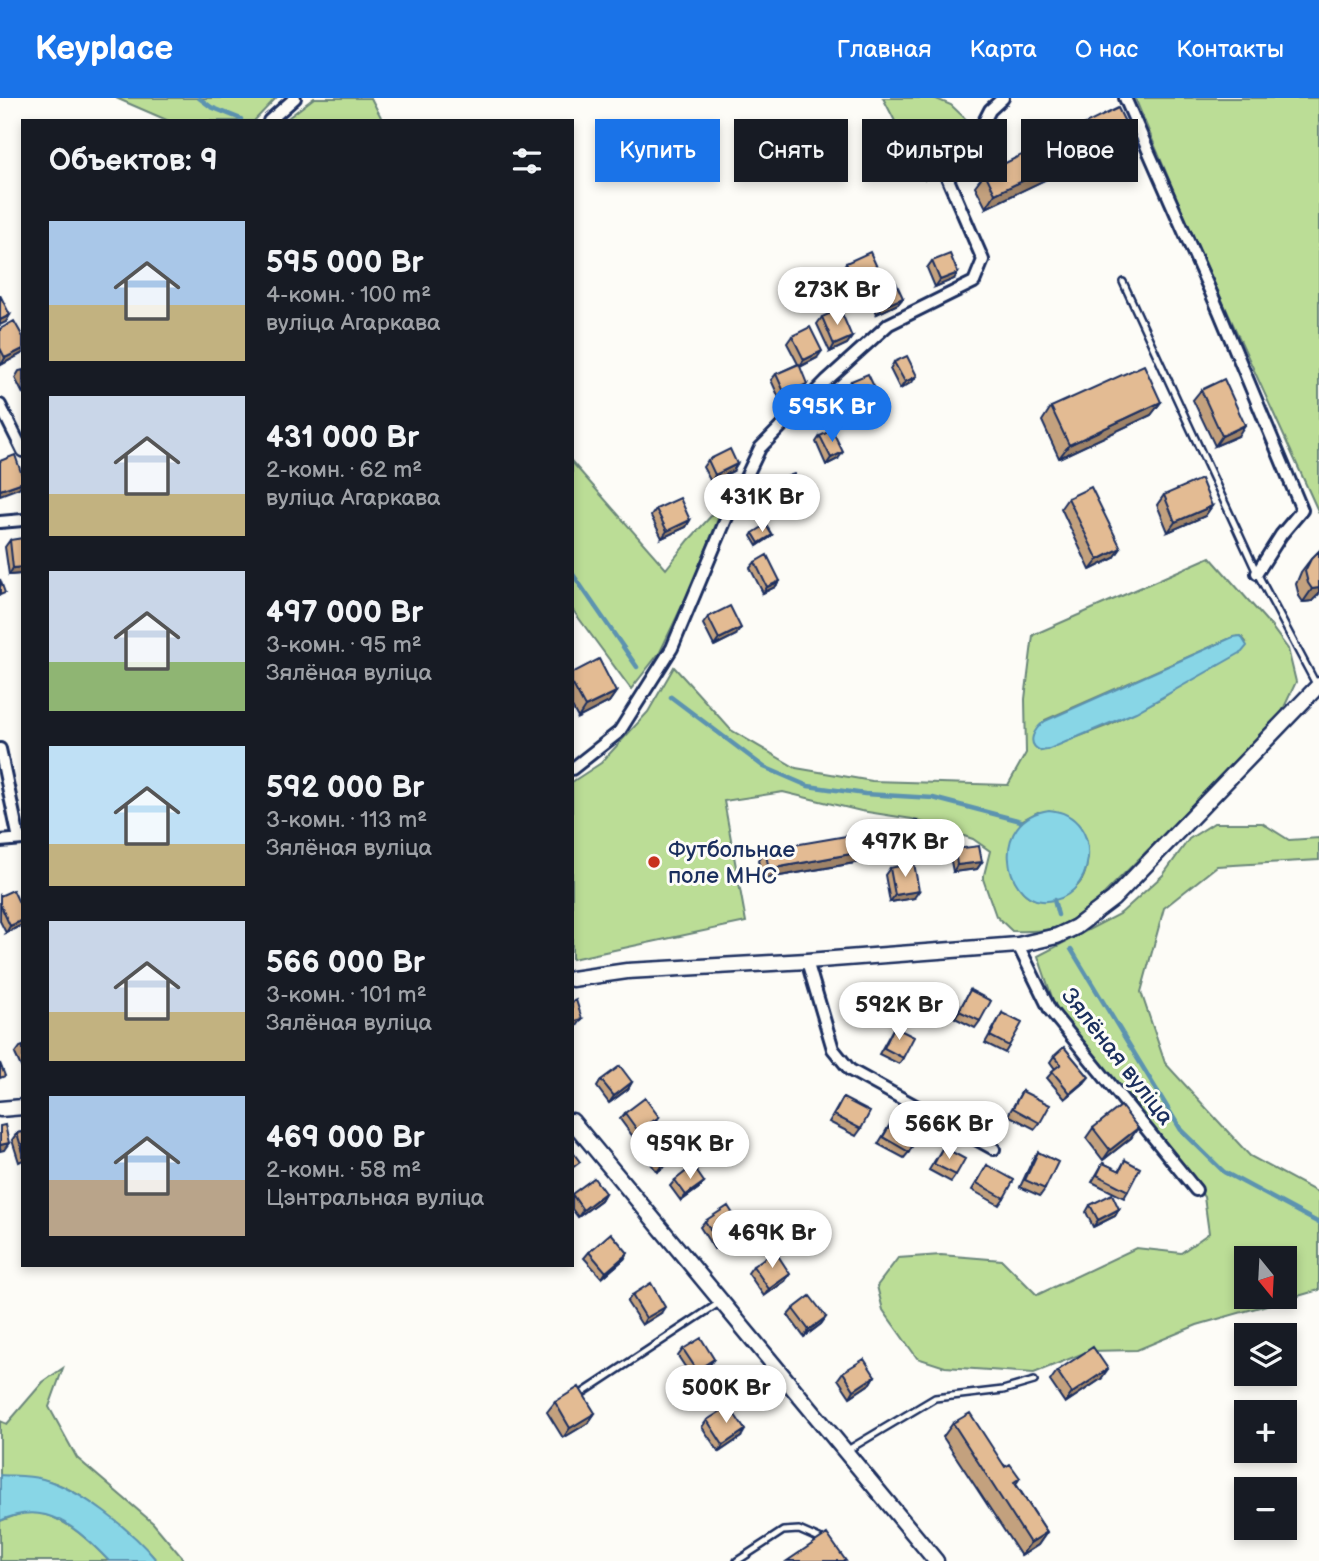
<!DOCTYPE html>
<html lang="ru">
<meta charset="utf-8">
<style>
body{margin:0;font-family:"Balsamiq Sans",sans-serif;background:#242831;color:#f1f3f6;height:100vh;display:flex;flex-direction:column;font-size:26px;white-space:nowrap}
*{box-sizing:border-box;margin:0}
p{font-size:23px;color:#9ea1a6}
.icon{flex:none;width:38px;height:38px;fill:none;stroke:currentColor;stroke-width:2;stroke-linecap:round;stroke-linejoin:round}
.map{position:relative;flex:1;overflow:hidden}
.details{position:absolute;left:21px;top:21px;width:553px;height:1148px;display:flex;flex-direction:column;background:#171b24;border-radius:0px;box-shadow:0 4px 10px #0003}
.details>*{flex:none}
.hud{position:absolute;left:595px;top:21px;width:618px;height:63px;display:flex;gap:14px}
.needle{width:46px;rotate:162deg}
.fabs{position:absolute;left:1234px;top:1148px;display:grid;gap:14px}
.fabs a{display:grid;place-items:center;width:63px;height:63px;border-radius:0px;background:#171b24;box-shadow:0 4px 10px #0003;font-size:35px}
.price{position:absolute;translate:-50% -60px;padding:0 16px;border-radius:24px;background:#fff;color:#222;font-size:23px;line-height:46px;filter:drop-shadow(0 2px 4px #0008)}
.price::after{content:'';position:absolute;left:50%;top:42px;width:21px;height:16px;margin-left:-10px;background:inherit;clip-path:polygon(0 0,100% 0,50% 100%)}
.price.current{background:#1a73e8;color:#fff}
ul{padding:0;list-style:none}
li{display:flex;align-items:center;gap:21px;height:175px;padding:0 28px}
li span{display:grid;place-items:center;flex:none;width:196px;height:140px;border-radius:0px;color:#555}
li>.icon{margin-inline-start:auto}
span .icon{width:84px;height:84px;fill:#fffc;stroke-width:1}
li b{font-size:30px}
h2{display:flex;justify-content:space-between;align-items:center;height:84px;padding:0 28px;font-size:30px}
.chip{padding:0 24px;border-radius:0px;background:#171b24;box-shadow:0 4px 10px #0003;font-size:24px;line-height:63px}
.chip.current{background:#1a73e8;color:#fff}
header{display:flex;align-items:center;gap:42px;box-sizing:border-box;height:98px;padding:0 35px;background:#1a73e8;color:#fff}
header strong{font-size:33px}
nav{display:flex;gap:38px;margin-inline-start:auto;font-size:24px}
.map>svg:first-child{display:block}
.green{fill:#bbdd96;stroke:#6b867a;stroke-width:2;fill-rule:evenodd}
.water{fill:#88d6e6;stroke:#5c93b0;stroke-width:2}
.lines{fill:none;stroke-linecap:round;stroke-linejoin:round}
.stream{stroke:#5c93b0;stroke-width:4.5}
.service-casing{stroke:#1b2f5e;stroke-width:10}
.minor-casing{stroke:#1b2f5e;stroke-width:16}
.tertiary-casing{stroke:#1b2f5e;stroke-width:19}
.service{stroke:#fdfcf7;stroke-width:5}
.minor{stroke:#fdfcf7;stroke-width:10}
.tertiary{stroke:#fdfcf7;stroke-width:14}
.wall{fill:#c3a17e;stroke:#1b2f5e;stroke-width:2}
.shaded-wall{fill:#9f8367;stroke:#1b2f5e;stroke-width:2}
.building{fill:#e3bb93;stroke:#1b2f5e;stroke-width:2}
.poi-dot{fill:#c8321e;stroke:#fdfcf7;stroke-width:2.5}
.labels{text-anchor:middle;stroke-width:6;stroke-linejoin:round;paint-order:stroke}
.poi-label{font-size:23px;fill:#1b2f5e;stroke:#fdfcf7;text-anchor:start}
.street-label{font-size:23px;fill:#1b2f5e;stroke:#fdfcf7}
</style>
<header>
<strong>Keyplace</strong>
<nav><a>Главная</a><a>Карта</a><a>О нас</a><a>Контакты</a></nav>
</header>
<div class="map">
<svg width="1319" height="1463" viewBox="0 0 1319 1463">
<rect width="100%" height="100%" fill="#fdfcf7"/>
<filter id="ink" filterUnits="userSpaceOnUse"><feTurbulence type="fractalNoise" baseFrequency=".0143" numOctaves="2"/><feDisplacementMap in="SourceGraphic" scale="14" xChannelSelector="R" yChannelSelector="G"/><feConvolveMatrix kernelMatrix="1 2 1 2 8 2 1 2 1" color-interpolation-filters="sRGB"/></filter>
<g filter="url(#ink)">
<path class="green" d="M116 0H276L254 23H169Z
M314 0H371L383 23H284Z
M883 0H934L951 7 971 26 955 53 925 81Z
M1135 0H1319V415L1187 125Z
M572 364 666 471 689 442 725 403 692 487 660 554 631 591 572 511Z
M1210 459 1271 528 1288 551 1296 584 1279 620 1089 811C1056 832 1051 834 1012 833L996 818 983 781 990 753 973 741 912 721 861 713 783 694 724 703 746 824 572 861V684L601 665 648 614 674 569 731 632 796 670 872 683 1008 687 1026 655 1025 601 1033 537ZM1241 538 1246 544 1162 600 1109 627 1041 653 1045 622 1233 539ZM1038 714 1086 740C1088 754 1089 776 1078 787 1061 805 1031 810 1018 787 1015 783 1012 776 1012 772 1011 757 1018 738 1021 723Z
M1214 725H1262L1289 742 1319 740V762L1217 768 1164 810 1141 894 1165 965 1250 1058 1319 1095V1192L1197 1227 1137 1252 1089 1253 1034 1275 945 1269 917 1260 883 1212 877 1188 898 1160 941 1157 1002 1162 1037 1197 1136 1150 1181 1155 1209 1135 1204 1099 1134 1004 1065 924 1054 905 1038 858 1121 815 1163 777 1189 741ZM1246 1160H1284V1199H1246Z
M63 1270 49 1309 77 1360 153 1425 185 1463H157C136 1438 76 1387 44 1382 30 1379 14 1381 0 1380V1323L7 1326 43 1284Z
M25 1414C59 1413 87 1440 109 1463H0V1423Z"/>
<path class="water" d="M1241 538 1247 548 1242 554 1136 614 1047 652 1041 653C1025 646 1034 631 1045 623L1233 539Z
M1049 712C1108 717 1096 807 1042 803 1004 800 989 721 1049 712Z
M0 1377C14 1378 29 1377 43 1381 81 1392 132 1432 157 1463H109C78 1431 46 1400 0 1423Z"/>
<g class="lines">
<path class="stream" d="M199 0 211 9 241 21
M572 475 637 569
M671 599 764 669 808 688 865 696 933 700 1021 723
M1054 802 1058 817
M1071 851 1181 1032 1224 1074 1319 1125"/>
<defs>
<path id="service" d="M1123 184 1257 475 1316 586
M584 1294 719 1205
M846 1353 935 1300 1003 1292 1034 1283
M737 1463 783 1433 799 1432 824 1443"/>
<path id="minor" d="M1125 0 1219 213 1302 412 1281 437 1257 475
M269 23 295 0
M0 307 23 353
M0 424 23 422
M0 651 19 741
M572 671 619 634 672 550 727 419 760 350 826 283 889 226 974 184 983 162 947 79 975 41 990 12 1003 0
M0 743 23 741
M1018 847 1050 912 1196 1092
M807 863 833 951 850 972 994 1051"/>
<path id="tertiary" d="M572 881 627 873 807 863 1018 847 1057 838 1076 829 1113 801 1319 587
M0 1011 23 1009
M572 1023 936 1463"/>
</defs>
<use href="#service" class="service-casing"/>
<use href="#minor" class="minor-casing"/>
<use href="#tertiary" class="tertiary-casing"/>
<use href="#service" class="service"/>
<use href="#minor" class="minor"/>
<use href="#tertiary" class="tertiary"/>
</g>
<path class="wall" d="M1120 46 986 110 975 88 985 75Z
M932 163 954 181 935 189 927 170Z
M846 165 881 178 876 185 852 195 841 172Z
M875 195 903 200 898 206 877 216 871 201Z
M822 219 852 239 847 246 830 254 817 226Z
M0 231 23 255 1 267 0 265Z
M792 238 817 260 800 269 803 293 780 302 771 282 776 276 798 266 787 245Z
M894 264 912 284 900 291 890 271Z
M23 272V296L15 280 19 273Z
M851 283 878 297 873 304 856 312 846 290Z
M1201 292 1238 338 1215 348 1193 302Z
M1161 304 1151 317 1059 360 1042 323 1051 309Z
M820 338 838 361 826 367 816 344Z
M708 362 733 373 711 384 703 369Z
M775 383 794 396 775 403 771 390Z
M1164 397 1212 408 1205 418 1168 434 1157 407Z
M1068 400 1121 450 1114 460 1090 472 1061 410Z
M656 411 690 422 686 429 662 440 651 418Z
M753 435 772 437 769 440 757 448 751 438Z
M10 442 20 476 9 477 5 449Z
M1319 453 1312 503 1303 504 1299 498 1296 486 1301 474 1311 461Z
M755 464 780 483 775 489 763 495 750 470Z
M708 519 736 537 714 548 703 526Z
M572 575 616 594 609 604 578 620 572 609Z
M878 731 922 745 915 755 875 762 871 741Z
M955 751 982 764 977 771 953 774 950 758Z
M765 752 867 753 860 764 762 781 758 762Z
M890 770 914 800 890 804 885 777Z
M0 798 22 827 6 835 0 823Z
M970 892 980 923 975 930 955 920Z
M1002 915 1009 948 1005 955 985 945Z
M894 929 903 960 899 966 879 956Z
M23 948V973L15 956 20 949Z
M1054 958 1084 985 1065 1001 1047 980 1055 971 1050 964Z
M601 982 632 984 628 991 609 1005 597 989Z
M1022 993 1040 1025 1035 1031 1008 1017Z
M843 1000 861 1031 856 1038 829 1024Z
M625 1015 659 1019 654 1026 634 1040 620 1021Z
M895 1018 909 1054 904 1060 878 1046Z
M1093 1030 1131 1040 1103 1062 1086 1040Z
M23 1034V1062L19 1064 12 1042 17 1035Z
M647 1047 684 1050 680 1057 657 1074 642 1053Z
M943 1049 956 1077 951 1084 929 1072Z
M1038 1054 1045 1091 1040 1098 1020 1089 1033 1061Z
M1125 1062 1128 1093 1124 1100 1092 1084 1103 1065 1119 1073Z
M987 1067 1004 1100 999 1107 972 1092Z
M675 1082 704 1084 699 1090 681 1103 670 1088Z
M605 1095 601 1102 578 1119 572 1111V1096Z
M1090 1107 1119 1111 1115 1118 1093 1129 1086 1114Z
M705 1123 742 1130 738 1136 714 1151 700 1129Z
M589 1154 624 1161 602 1180 584 1160Z
M753 1168 785 1183 764 1198 748 1175Z
M632 1197 661 1215 642 1227 627 1204Z
M793 1211 826 1219 821 1226 804 1239 788 1217Z
M683 1251 709 1268 692 1279 678 1258Z
M1057 1273 1101 1281 1065 1305 1050 1283Z
M843 1274 875 1278 871 1285 850 1299 838 1281Z
M555 1304 595 1315 588 1325 563 1340 547 1314Z
M707 1322 741 1339 719 1354 702 1329Z
M953 1325 1020 1380 1016 1386 1047 1434 1038 1447 1021 1458 943 1339Z"/>
<path class="shaded-wall" d="M1129 32 1120 46 986 110 995 96Z
M958 175 954 181 935 189 940 182Z
M881 178 876 185 852 195 856 189Z
M903 200 898 206 877 216 882 209Z
M10 217 6 224 0 227V222Z
M852 239 847 246 830 254 834 247Z
M23 251V255L1 267 5 260Z
M822 253 817 260 799 269 804 262Z
M917 278 912 284 900 291 905 284Z
M807 286 803 293 780 302 785 296Z
M878 297 873 304 856 312 861 305Z
M1161 304 1151 317 1059 360 1069 347Z
M1245 327 1238 338 1215 348 1222 338Z
M843 354 838 361 826 367 831 360Z
M737 366 733 373 711 384 715 377Z
M23 384 19 390 0 397V392Z
M799 389 794 396 775 403 780 396Z
M1212 408 1205 418 1168 434 1175 424Z
M690 422 686 429 662 440 667 433Z
M772 437 769 440 757 448 759 445Z
M1121 450 1114 460 1090 472 1098 462Z
M23 469V471L20 476 9 477 13 470Z
M780 483 775 489 763 495 767 489Z
M1319 490V496L1312 503 1303 504 1312 491Z
M741 530 736 537 714 548 719 541Z
M616 594 609 604 578 620 585 609Z
M922 745 915 755 875 762 882 752Z
M867 753 860 764 762 781 769 771Z
M982 764 977 771 953 774 957 767Z
M919 793 914 800 890 804 895 797Z
M23 822 22 827 6 835 10 828Z
M582 921 577 928 572 930V924Z
M1089 979 1084 985 1065 1001 1070 995Z
M632 984 628 991 609 1005 614 998Z
M659 1019 654 1026 634 1040 638 1033Z
M1138 1030 1131 1040 1103 1062 1110 1052Z
M9 1045 4 1052 0 1053V1047Z
M684 1050 680 1057 657 1074 662 1067Z
M704 1084 699 1090 681 1103 686 1097Z
M605 1095 601 1102 578 1119 583 1112Z
M1119 1111 1115 1118 1093 1129 1098 1122Z
M742 1130 738 1136 714 1151 719 1145Z
M628 1155 624 1161 602 1180 606 1174Z
M790 1176 785 1183 764 1198 769 1191Z
M665 1209 661 1215 642 1227 646 1220Z
M826 1219 821 1226 804 1239 809 1232Z
M714 1261 709 1268 692 1279 697 1272Z
M1108 1271 1101 1281 1065 1305 1072 1295Z
M875 1278 871 1285 850 1299 854 1292Z
M595 1315 588 1325 563 1340 570 1330Z
M745 1332 741 1339 719 1354 723 1347Z
M1047 1434 1038 1447 1021 1458 1030 1445Z"/>
<path class="building" d="M1118 10 1129 32 995 96 985 75Z
M870 154 881 178 856 189 846 165Z
M950 156 958 175 940 182 932 163Z
M896 185 903 200 882 209 875 195Z
M0 197 10 217 0 222Z
M840 211 852 239 834 247 822 219Z
M14 223 23 239V251L5 260 0 250V231Z
M810 229 822 253 804 262 792 238Z
M907 258 917 278 905 284 894 264Z
M799 266 807 286 785 296 776 276Z
M1144 267 1161 304 1069 347 1051 309Z
M868 276 878 297 861 305 851 283Z
M1224 281 1245 327 1222 338 1201 292Z
M832 332 843 354 831 360 820 338Z
M730 351 737 366 715 377 708 362Z
M15 357 23 380V384L0 392V363Z
M794 376 799 389 780 396 775 383Z
M1201 381 1212 408 1175 424 1164 397Z
M1091 389 1121 450 1098 462 1068 400Z
M680 400 690 422 667 433 656 411Z
M766 427 772 437 759 445 753 435Z
M23 440V469L13 470 10 442Z
M1319 453V490L1312 491 1308 485 1305 473 1311 461Z
M767 457 780 483 767 489 755 464Z
M0 481 5 495 0 497Z
M730 508 741 530 719 541 708 519Z
M599 561 616 594 585 609 572 585V575Z
M918 723 922 745 882 752 878 731Z
M864 735 867 753 769 771 765 752Z
M979 748 982 764 957 767 955 751Z
M914 765 919 793 895 797 890 770Z
M13 792 23 813V822L10 828 0 806V798Z
M970 892 991 903 980 923 959 913Z
M576 902 582 921 572 924V904Z
M1002 915 1022 925 1009 948 990 938Z
M894 929 914 939 903 960 884 950Z
M1064 949 1089 979 1070 995 1052 973 1061 966 1054 958Z
M0 965 5 978 0 980Z
M620 968 632 984 614 998 601 982Z
M1022 993 1050 1007 1040 1025 1013 1010Z
M645 1000 659 1019 638 1033 625 1015Z
M843 1000 870 1014 861 1031 834 1017Z
M1121 1008 1138 1030 1110 1052 1093 1030Z
M895 1018 921 1032 909 1054 883 1039Z
M5 1027 9 1045 0 1047V1028Z
M669 1030 684 1050 662 1067 647 1047Z
M23 1034V1055L17 1035Z
M943 1049 965 1061 956 1077 934 1066Z
M572 1053 580 1064 572 1070Z
M1038 1054 1058 1064 1045 1091 1025 1082Z
M1125 1062 1140 1070 1128 1093 1097 1077 1103 1065 1120 1073Z
M987 1067 1014 1082 1004 1100 977 1085Z
M693 1068 704 1084 686 1097 675 1082Z
M594 1080 605 1095 583 1112 572 1096Z
M1112 1096 1119 1111 1098 1122 1090 1107Z
M728 1108 742 1130 719 1145 705 1123Z
M611 1135 628 1155 606 1174 589 1154Z
M775 1153 790 1176 769 1191 753 1168Z
M651 1185 665 1209 646 1220 632 1197Z
M810 1198 826 1219 809 1232 793 1211Z
M701 1240 714 1261 697 1272 683 1251Z
M1093 1249 1108 1271 1072 1295 1057 1273Z
M864 1261 875 1278 854 1292 843 1274Z
M579 1289 595 1315 570 1330 555 1304Z
M729 1308 745 1332 723 1347 707 1322Z
M970 1315 1005 1369 1010 1366 1020 1380 1014 1384 1047 1434 1030 1445 953 1325Z
M827 1436 846 1463H787Z"/>
</g>
<circle class="poi-dot" cx="654" cy="764" r="7"/>
<g class="labels">
<g class="poi-label">
<text x="668" y="759">Футбольнае<tspan x="668" dy="26">поле МНС</tspan></text>
</g>
<g class="street-label">
<text transform="translate(1118 958) rotate(52)" y="8">Зялёная вуліца</text>
</g>
</g>
</svg>
<div class="fabs">
<a><svg class="needle" viewBox="-14 -14 28 28"><path d="M0-13l5 13h-10z" fill="#e53935"/><path d="M0 13l5-13h-10z" fill="#9ea1a6"/></svg></a>
<a><svg class="icon" aria-label="layers" viewBox="0 0 24 24"><path d="M12 4l9 5-9 5-9-5zM3 14l9 5 9-5"/></svg></a>
<a>+</a>
<a>−</a>
</div>
<b class="price" style="left:837px;top:229px">273K Br</b>
<b class="price current" style="left:832px;top:346px">595K Br</b>
<b class="price" style="left:762px;top:436px">431K Br</b>
<b class="price" style="left:905px;top:781px">497K Br</b>
<b class="price" style="left:899px;top:944px">592K Br</b>
<b class="price" style="left:949px;top:1063px">566K Br</b>
<b class="price" style="left:690px;top:1083px">959K Br</b>
<b class="price" style="left:772px;top:1172px">469K Br</b>
<b class="price" style="left:726px;top:1327px">500K Br</b>
<div class="hud">
<a class="chip current">Купить</a>
<a class="chip">Снять</a>
<a class="chip">Фильтры</a>
<a class="chip">Новое</a>
</div>
<section class="details">
<h2>Объектов: 9<svg class="icon" aria-label="filters" viewBox="0 0 24 24"><path d="M4 7h16M4 17h16"/><circle cx="9" cy="7" r="2"/><circle cx="15" cy="17" r="2"/></svg></h2>
<ul>
<li><span style="background:linear-gradient(#a9c7e8 60%,#c2b280 0)"><svg class="icon" aria-label="home" viewBox="0 0 24 24"><path d="M3 11l9-7 9 7M6 9v11h12V9"/></svg></span><div><b>595 000 Br</b><p>4-комн. · 100 m²</p><p>вуліца Агаркава</p></div></li>
<li><span style="background:linear-gradient(#c9d6e8 70%,#c2b280 0)"><svg class="icon" aria-label="home" viewBox="0 0 24 24"><path d="M3 11l9-7 9 7M6 9v11h12V9"/></svg></span><div><b>431 000 Br</b><p>2-комн. · 62 m²</p><p>вуліца Агаркава</p></div></li>
<li><span style="background:linear-gradient(#c9d6e8 65%,#8fb573 0)"><svg class="icon" aria-label="home" viewBox="0 0 24 24"><path d="M3 11l9-7 9 7M6 9v11h12V9"/></svg></span><div><b>497 000 Br</b><p>3-комн. · 95 m²</p><p>Зялёная вуліца</p></div></li>
<li><span style="background:linear-gradient(#bfe0f5 70%,#c2b280 0)"><svg class="icon" aria-label="home" viewBox="0 0 24 24"><path d="M3 11l9-7 9 7M6 9v11h12V9"/></svg></span><div><b>592 000 Br</b><p>3-комн. · 113 m²</p><p>Зялёная вуліца</p></div></li>
<li><span style="background:linear-gradient(#c9d6e8 65%,#c2b280 0)"><svg class="icon" aria-label="home" viewBox="0 0 24 24"><path d="M3 11l9-7 9 7M6 9v11h12V9"/></svg></span><div><b>566 000 Br</b><p>3-комн. · 101 m²</p><p>Зялёная вуліца</p></div></li>
<li><span style="background:linear-gradient(#a9c7e8 60%,#b9a48a 0)"><svg class="icon" aria-label="home" viewBox="0 0 24 24"><path d="M3 11l9-7 9 7M6 9v11h12V9"/></svg></span><div><b>469 000 Br</b><p>2-комн. · 58 m²</p><p>Цэнтральная вуліца</p></div></li>
</ul>
</section>
</div>
